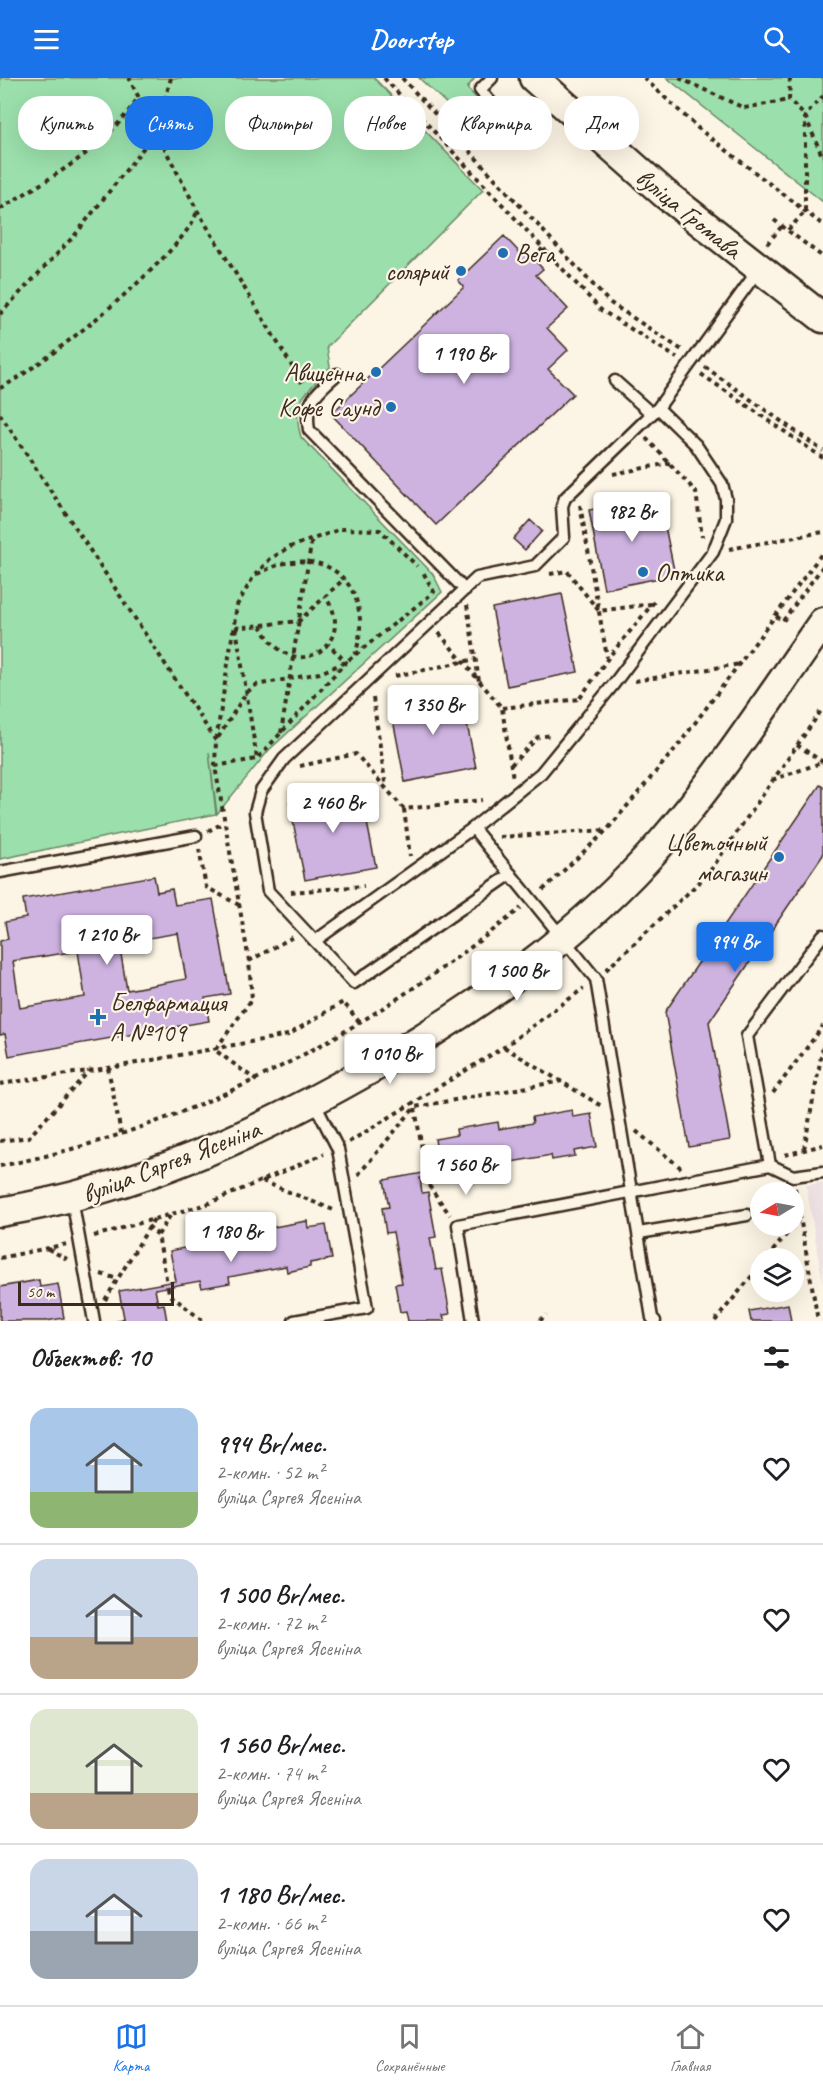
<!DOCTYPE html>
<html lang="ru">
<meta charset="utf-8">
<style>
body{margin:0;font-family:Caveat,sans-serif;background:#f2f2f2;color:#202124;height:100vh;display:flex;flex-direction:column;font-size:22px;white-space:nowrap}
*{box-sizing:border-box;margin:0}
p{font-size:20px;color:#757577}
.icon{flex:none;width:33px;height:33px;fill:none;stroke:currentColor;stroke-width:2;stroke-linecap:round;stroke-linejoin:round}
.map{position:relative;height:1243px;overflow:hidden}
.panel{display:flex;flex-direction:column;background:#fff;flex:1}
.panel>*{flex:none}
.guide{position:absolute;left:18px;top:18px;width:788px;height:54px;display:flex;gap:12px}
.needle{width:39px;rotate:260deg}
.buttons{position:absolute;left:750px;top:1104px;display:grid;gap:12px}
.buttons a{display:grid;place-items:center;width:54px;height:54px;border-radius:50%;background:#fff;box-shadow:0 6px 24px #0002;font-size:30px}
.scale{position:absolute;left:18px;bottom:15px;width:156px;box-sizing:border-box;padding-left:6px;border:3px solid #3b2a1e;border-top:0;font-size:16px;line-height:21px;white-space:nowrap;color:#3b2a1e;-webkit-text-stroke:4px #fcf5e5;paint-order:stroke}
.price{position:absolute;translate:-50% -51px;padding:0 14px;border-radius:6px;background:#fff;color:#222;font-size:20px;line-height:39px;filter:drop-shadow(0 2px 3px #0008)}
.price::after{content:'';position:absolute;left:50%;top:36px;width:18px;height:14px;margin-left:-9px;background:inherit;clip-path:polygon(0 0,100% 0,50% 100%)}
.price.active{background:#1a73e8;color:#fff}
ul{padding:0;list-style:none}
li{display:flex;align-items:center;gap:18px;height:150px;padding:0 30px}
li+li{border-top:2px solid #e0e0e0}
li span{display:grid;place-items:center;flex:none;width:168px;height:120px;border-radius:18px;color:#555}
li>.icon{margin-inline-start:auto}
span .icon{width:72px;height:72px;fill:#fffc;stroke-width:1}
li b{font-size:26px}
h2{display:flex;justify-content:space-between;align-items:center;height:72px;padding:0 30px;font-size:26px}
.tag{padding:0 21px;border-radius:24px;background:#fff;box-shadow:0 6px 24px #0002;font-size:21px;line-height:54px}
.tag.active{background:#1a73e8;color:#fff}
header{display:flex;justify-content:space-between;align-items:center;height:78px;padding:0 30px;background:#1a73e8;color:#fff;font-size:27px;font-weight:700}
.menu{display:flex;justify-content:space-around;align-items:center;height:84px;border-top:2px solid #e0e0e0;background:#fff;font-size:16px;color:#757577}
.menu a{display:grid;justify-items:center;gap:3px}
.menu .active{color:#1a73e8}
.map>svg:first-child{display:block}
.built{fill:#eee1e4}
.green{fill:#9be0ac;stroke:#6b8565;stroke-width:1.5}
.building{fill:#ceb3e1;stroke:#3b2a1e;stroke-width:1.5;fill-rule:evenodd}
.lines{fill:none;stroke-linecap:round;stroke-linejoin:round}
.service-casing{stroke:#3b2a1e;stroke-width:15}
.secondary-casing{stroke:#3b2a1e;stroke-width:33}
.path{stroke:#3b2a1e;stroke-width:4;stroke-dasharray:4.5 4.5;stroke-linecap:butt}
.service{stroke:#fcf5e5;stroke-width:10}
.secondary{stroke:#fcf5e5;stroke-width:28}
.poi-dot{fill:#1f6fb2;stroke:#fcf5e5;stroke-width:2}
.labels{text-anchor:middle;stroke-width:4.5;stroke-linejoin:round;paint-order:stroke}
.street-label{font-size:26px;fill:#3b2a1e;stroke:#fcf5e5}
.poi-label{font-size:26px;fill:#3b2a1e;stroke:#fcf5e5;text-anchor:end}
</style>
<header><svg class="icon" aria-label="menu" viewBox="0 0 24 24"><path d="M4 6h16M4 12h16M4 18h16"/></svg>Doorstep<svg class="icon" aria-label="search" viewBox="0 0 24 24"><circle cx="10" cy="10" r="6"/><path d="M15 15l6 6"/></svg></header>
<div class="map">
<svg width="823" height="1243" viewBox="0 0 823 1243">
<rect width="100%" height="100%" fill="#fcf5e5"/>
<filter id="ink" filterUnits="userSpaceOnUse"><feTurbulence type="fractalNoise" baseFrequency=".0167" numOctaves="2"/><feDisplacementMap in="SourceGraphic" scale="12" xChannelSelector="R" yChannelSelector="G"/><feConvolveMatrix kernelMatrix="1 2 1 2 8 2 1 2 1" color-interpolation-filters="sRGB"/></filter>
<g filter="url(#ink)">
<path class="built" d="M823 1104V1206L806 1107Z"/>
<path class="green" d="M0 0H374L483 112 327 269 330 289C307 315 290 322 301 359L433 496 442 514 269 672 217 736 209 674 216 736 0 781Z
M419 0H475L467 10 493 38 477 54Z
M667 0H823V124Z"/>
<path class="building" d="M504 158 520 175 524 171 543 191 536 197 568 231 547 250 568 272 548 291 573 316 436 447 331 336 464 209 458 202Z
M659 419 675 497 604 511 589 432Z
M530 442 542 453 525 472 513 461Z
M562 516 578 594 507 608 492 530Z
M460 612 476 690 405 704 390 626Z
M820 707 823 709V777L709 944 730 1062 689 1069 665 934Z
M360 710 376 789 305 802 289 724Z
M154 798 157 814 172 811 175 827 213 821 230 916 205 920 209 943 9 978 5 956 0 957V863L8 861 5 844 26 840 23 821ZM178 855 186 901 127 912 119 865ZM78 873 85 919 20 930 13 883Z
M572 1032 573 1039 591 1036 597 1069 574 1073 575 1078 552 1082 551 1077 494 1087 495 1094 466 1099 465 1092 420 1100 422 1115 428 1114 436 1159 430 1160 436 1192 442 1191 450 1236 443 1237 445 1243H408L406 1233 400 1234 395 1206 402 1205 393 1154 386 1155 382 1130 389 1129 384 1102 440 1092 435 1061 457 1057 456 1051 498 1044 499 1051 533 1045 532 1039Z
M307 1143 308 1150 326 1147 332 1181 310 1185V1189L287 1194 286 1188 229 1199 230 1205 202 1210 200 1203 155 1211 158 1227 164 1226 167 1243H117L124 1240 119 1213 176 1203 170 1173 193 1168 192 1163 233 1155 235 1162 269 1156 268 1150Z
M39 1202 40 1209 58 1206 64 1240 46 1243H0V1209Z
M788 1226 791 1243H751L749 1233Z"/>
<g class="lines">
<defs>
<path id="service" d="M492 0 480 12 498 33
M337 296C317 315 304 322 309 352L465 512
M615 303 652 336
M473 750 596 901 652 1240 655 1243
M0 794 196 758
M511 796 354 905 268 813 255 734 261 713 284 681 477 500 535 488 564 459 562 428 565 420 658 330 759 191
M315 863 473 750 541 695 613 607 713 474 726 441V421L722 406 696 367 658 330
M770 1087 747 958 823 857
M72 1121 94 1243
M639 1155 747 1137
M294 1243 367 1230 338 1071 314 1024
M473 1243 458 1147 770 1087 793 1098 823 1094"/>
<path id="secondary" d="M534 0 665 116 823 240
M0 1134C137 1111 254 1058 374 989 480 928 581 857 662 764 721 696 771 618 823 544"/>
</defs>
<use href="#service" class="service-casing"/>
<use href="#secondary" class="secondary-casing"/>
<path class="path" d="M171 0 156 54 197 132 304 308
M384 0 601 232 677 280
M402 0 609 224 682 272
M644 0 699 51 823 147
M679 0 744 30 789 22
M790 0 789 22 805 38 823 80
M0 131C54 97 102 74 138 20
M774 142 823 179
M788 152 805 134V38L823 18
M767 166 782 148
M534 181 543 170
M0 236 75 157 156 54 129 0
M705 289 823 373
M701 296 823 380
M0 310C38 292 192 170 197 132
M0 336 216 663 246 615 256 607 320 595 346 584 434 514 423 494
M646 360 696 414 702 459
M613 396 670 385
M580 427 607 579
M729 471 823 454
M257 496C267 492 277 486 287 485 346 474 372 527 355 577
M550 496 567 493 599 533 651 526
M467 527 479 603
M776 538 783 543 823 488
M261 547C291 613 361 564 325 519
M235 550 299 543 345 500
M236 550 257 681
M439 555 502 630 513 701
M395 598 476 581
M635 603 740 586
M373 620 386 710
M580 620 608 580 654 524
M502 630 579 621
M281 655 312 460
M797 667 823 684
M511 687 538 659 552 657
M215 688 257 681 346 584 328 566
M300 688 356 676 404 731 482 722
M772 702 823 684
M404 731 410 778
M208 753 223 745
M500 759 607 752
M199 771 206 809 239 827
M543 812 607 752 680 665 823 474
M291 814 364 808
M249 883 293 859
M606 892 708 796 823 630
M504 969 603 1029
M108 990 121 1055
M257 1003 215 972 252 921 249 883 215 688 216 663 237 527 254 498 270 481 290 469 341 451 380 452 417 488
M0 1006 115 989 288 957 343 924 360 945
M773 1015 823 948
M415 1030 426 1094
M636 1053 681 1090
M0 1063 29 1059 89 993
M349 1064 504 969 584 910
M804 1071 823 968
M785 1077 823 1067
M0 1088C193 1050 370 953 521 830
M358 1097 415 1029 562 1003
M426 1099 427 1105 450 1137
M262 1103 336 1133
M795 1110 818 1243
M148 1148 158 1157 167 1205
M158 1157 170 1138
M94 1158 207 1126 324 1076
M48 1171 67 1181
M0 1180 67 1166
M767 1180 800 1140
M101 1196 118 1201
M168 1209 169 1216 203 1243
M105 1222 154 1141
M540 1243 546 1236
M715 1243 760 1188"/>
<use href="#service" class="service"/>
<use href="#secondary" class="secondary"/>
</g>
</g>
<g class="poi-dot">
<circle cx="503" cy="175" r="6"/>
<circle cx="461" cy="193" r="6"/>
<circle cx="376" cy="294" r="6"/>
<circle cx="391" cy="329" r="6"/>
<circle cx="643" cy="494" r="6"/>
<circle cx="779" cy="779" r="6"/>
<path d="M95 930h6v6h6v6h-6v6h-6v-6h-6v-6h6z"/>
</g>
<g class="labels">
<g class="street-label">
<text transform="translate(689 135) rotate(39)" y="9">вуліца Громава</text>
<text transform="translate(171 1083) rotate(-21)" y="9">вуліца Сяргея Ясеніна</text>
</g>
<g class="poi-label">
<text x="515" y="184" text-anchor="start">Вега</text>
<text x="449" y="202">солярий</text>
<text x="364" y="303">Авиценна</text>
<text x="379" y="338">Кофе Саунд</text>
<text x="655" y="503" text-anchor="start">Оптика</text>
<text x="767" y="773">Цветочный<tspan x="767" dy="30">магазин</tspan></text>
<text x="110" y="933" text-anchor="start">Белфармация<tspan x="110" dy="30">А №109</tspan></text>
</g>
</g>
</svg>
<div class="buttons">
<a><svg class="needle" viewBox="-14 -14 28 28"><path d="M0-13l5 13h-10z" fill="#e53935"/><path d="M0 13l5-13h-10z" fill="#757577"/></svg></a>
<a><svg class="icon" aria-label="layers" viewBox="0 0 24 24"><path d="M12 4l9 5-9 5-9-5zM3 14l9 5 9-5"/></svg></a>
</div>
<div class="scale">50 m</div>
<b class="price" style="left:464px;top:307px">1 190 Br</b>
<b class="price" style="left:632px;top:465px">982 Br</b>
<b class="price" style="left:433px;top:658px">1 350 Br</b>
<b class="price" style="left:333px;top:756px">2 460 Br</b>
<b class="price" style="left:107px;top:888px">1 210 Br</b>
<b class="price active" style="left:735px;top:895px">994 Br</b>
<b class="price" style="left:517px;top:924px">1 500 Br</b>
<b class="price" style="left:390px;top:1007px">1 010 Br</b>
<b class="price" style="left:466px;top:1118px">1 560 Br</b>
<b class="price" style="left:231px;top:1185px">1 180 Br</b>
<div class="guide">
<a class="tag">Купить</a>
<a class="tag active">Снять</a>
<a class="tag">Фильтры</a>
<a class="tag">Новое</a>
<a class="tag">Квартира</a>
<a class="tag">Дом</a>
</div>
</div>
<section class="panel">
<h2>Объектов: 10<svg class="icon" aria-label="filters" viewBox="0 0 24 24"><path d="M4 7h16M4 17h16"/><circle cx="9" cy="7" r="2"/><circle cx="15" cy="17" r="2"/></svg></h2>
<ul>
<li><span style="background:linear-gradient(#a9c7e8 70%,#8fb573 0)"><svg class="icon" aria-label="home" viewBox="0 0 24 24"><path d="M3 11l9-7 9 7M6 9v11h12V9"/></svg></span><div><b>994 Br/мес.</b><p>2-комн. · 52 m²</p><p>вуліца Сяргея Ясеніна</p></div><svg class="icon" aria-label="heart" viewBox="0 0 24 24"><path d="M12 20l-8-8c-3-5 5-10 8-4 3-6 11-1 8 4z"/></svg></li>
<li><span style="background:linear-gradient(#c9d6e8 65%,#b9a48a 0)"><svg class="icon" aria-label="home" viewBox="0 0 24 24"><path d="M3 11l9-7 9 7M6 9v11h12V9"/></svg></span><div><b>1 500 Br/мес.</b><p>2-комн. · 72 m²</p><p>вуліца Сяргея Ясеніна</p></div><svg class="icon" aria-label="heart" viewBox="0 0 24 24"><path d="M12 20l-8-8c-3-5 5-10 8-4 3-6 11-1 8 4z"/></svg></li>
<li><span style="background:linear-gradient(#dfe7d0 70%,#b9a48a 0)"><svg class="icon" aria-label="home" viewBox="0 0 24 24"><path d="M3 11l9-7 9 7M6 9v11h12V9"/></svg></span><div><b>1 560 Br/мес.</b><p>2-комн. · 74 m²</p><p>вуліца Сяргея Ясеніна</p></div><svg class="icon" aria-label="heart" viewBox="0 0 24 24"><path d="M12 20l-8-8c-3-5 5-10 8-4 3-6 11-1 8 4z"/></svg></li>
<li><span style="background:linear-gradient(#c9d6e8 60%,#9aa5b1 0)"><svg class="icon" aria-label="home" viewBox="0 0 24 24"><path d="M3 11l9-7 9 7M6 9v11h12V9"/></svg></span><div><b>1 180 Br/мес.</b><p>2-комн. · 66 m²</p><p>вуліца Сяргея Ясеніна</p></div><svg class="icon" aria-label="heart" viewBox="0 0 24 24"><path d="M12 20l-8-8c-3-5 5-10 8-4 3-6 11-1 8 4z"/></svg></li>
</ul>
</section>
<nav class="menu">
<a class="active"><svg class="icon" aria-label="map" viewBox="0 0 24 24"><path d="M3 6l6-2 6 2 6-2v14l-6 2-6-2-6 2zM9 4v14M15 6v14"/></svg>Карта</a>
<a><svg class="icon" aria-label="saved" viewBox="0 0 24 24"><path d="M7 4h10v16l-5-4-5 4z"/></svg>Сохранённые</a>
<a><svg class="icon" aria-label="home" viewBox="0 0 24 24"><path d="M3 11l9-7 9 7M6 9v11h12V9"/></svg>Главная</a>
</nav>
